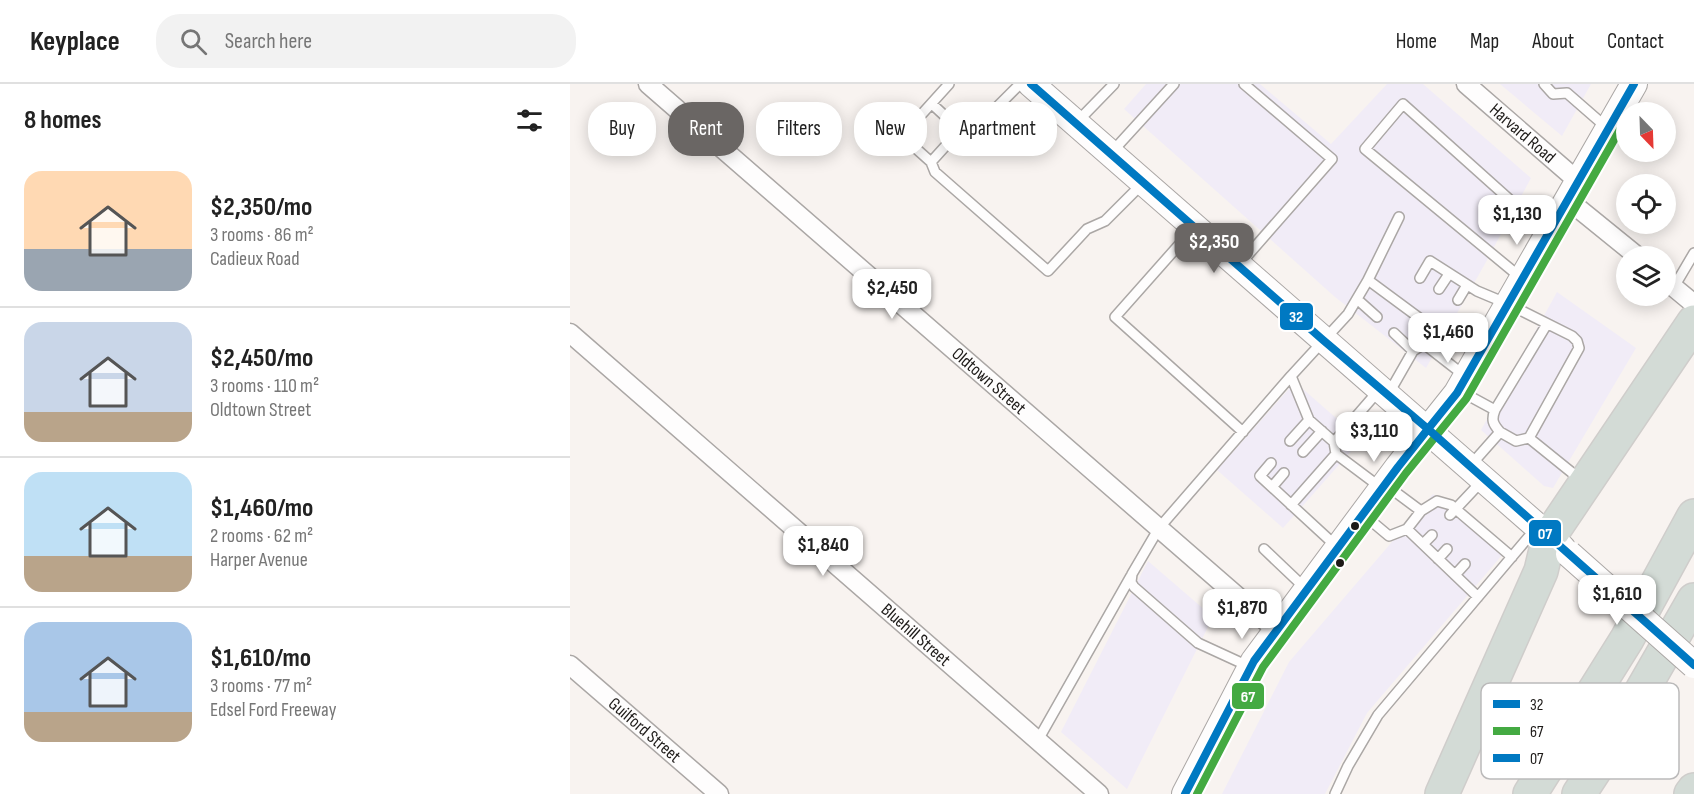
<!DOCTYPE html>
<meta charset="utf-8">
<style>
body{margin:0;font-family:"Sofia Sans Condensed",sans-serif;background:#f2f2f2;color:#222;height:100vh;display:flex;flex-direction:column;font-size:22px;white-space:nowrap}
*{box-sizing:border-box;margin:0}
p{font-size:20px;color:#767676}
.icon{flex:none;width:33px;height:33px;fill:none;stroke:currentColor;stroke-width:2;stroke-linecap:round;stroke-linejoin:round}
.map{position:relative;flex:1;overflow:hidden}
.panel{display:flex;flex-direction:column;background:#fff;width:570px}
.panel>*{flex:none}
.top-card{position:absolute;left:18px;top:18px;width:570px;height:54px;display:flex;gap:12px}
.needle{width:39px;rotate:157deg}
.buttons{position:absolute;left:1046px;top:18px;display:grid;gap:12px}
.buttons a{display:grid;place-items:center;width:60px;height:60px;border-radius:50%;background:#fff;box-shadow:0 3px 15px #0003;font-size:30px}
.price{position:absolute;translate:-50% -51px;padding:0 14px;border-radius:12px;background:#fff;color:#222;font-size:20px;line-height:39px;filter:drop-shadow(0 2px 3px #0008)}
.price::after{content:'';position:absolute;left:50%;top:36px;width:18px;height:14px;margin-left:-9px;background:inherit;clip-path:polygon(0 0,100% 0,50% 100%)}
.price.selected{background:#6a6664;color:#fff}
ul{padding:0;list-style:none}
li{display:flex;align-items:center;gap:18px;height:150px;padding:0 24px}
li+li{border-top:2px solid #e0e0e0}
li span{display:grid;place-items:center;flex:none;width:168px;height:120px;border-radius:18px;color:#555}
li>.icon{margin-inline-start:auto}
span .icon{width:72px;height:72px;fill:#fffc;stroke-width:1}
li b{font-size:26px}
h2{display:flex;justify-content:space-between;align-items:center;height:72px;padding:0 24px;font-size:26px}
.pill{padding:0 21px;border-radius:24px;background:#fff;box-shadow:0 3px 15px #0003;font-size:21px;line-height:54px}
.pill.selected{background:#6a6664;color:#fff}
header{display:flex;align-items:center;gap:36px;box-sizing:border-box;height:84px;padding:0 30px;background:#fff;border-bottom:2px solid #e0e0e0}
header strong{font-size:28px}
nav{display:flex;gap:33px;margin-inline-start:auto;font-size:21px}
.search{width:420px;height:54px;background:#f2f2f2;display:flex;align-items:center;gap:15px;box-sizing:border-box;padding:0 21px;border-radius:24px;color:#767676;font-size:22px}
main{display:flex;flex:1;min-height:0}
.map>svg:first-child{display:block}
.commercial{fill:#f1ecf7}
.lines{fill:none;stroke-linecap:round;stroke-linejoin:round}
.lane-casing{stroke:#aba7a5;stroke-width:12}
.street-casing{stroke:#aba7a5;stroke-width:21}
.secondary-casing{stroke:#aba7a5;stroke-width:28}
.highway-casing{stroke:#cfcdcb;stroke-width:36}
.lane{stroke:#fefdfd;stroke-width:9}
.street{stroke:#fefdfd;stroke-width:18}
.secondary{stroke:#fefdfd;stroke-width:26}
.highway{stroke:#d3dbd6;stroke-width:33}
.secondary-bridge-casing{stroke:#aba7a5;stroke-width:28;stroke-linecap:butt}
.secondary-bridge{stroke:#fefdfd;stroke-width:26}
.bus-1-casing{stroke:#fff;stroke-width:12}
.bus-2-casing{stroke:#fff;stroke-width:12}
.bus-3-casing{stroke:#fff;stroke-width:12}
.bus-1{stroke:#0079c2;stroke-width:8}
.bus-2{stroke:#44aa42;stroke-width:8}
.bus-3{stroke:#0079c2;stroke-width:8}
.bus-dot{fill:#1d1a18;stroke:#fff;stroke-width:2}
.labels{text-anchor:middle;stroke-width:4.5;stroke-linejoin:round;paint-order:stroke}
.street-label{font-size:18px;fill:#1d1a18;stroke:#fff}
.key{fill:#fff;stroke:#bbbaba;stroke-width:1.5}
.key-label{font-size:16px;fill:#1d1a18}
.line-badge{stroke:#fff;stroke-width:2}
.badge-label{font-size:16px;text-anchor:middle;font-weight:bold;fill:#fff}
</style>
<header>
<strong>Keyplace</strong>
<div class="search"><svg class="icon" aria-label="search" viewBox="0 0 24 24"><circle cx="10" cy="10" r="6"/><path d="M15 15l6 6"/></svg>Search here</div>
<nav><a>Home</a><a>Map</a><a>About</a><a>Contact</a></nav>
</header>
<main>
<section class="panel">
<h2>8 homes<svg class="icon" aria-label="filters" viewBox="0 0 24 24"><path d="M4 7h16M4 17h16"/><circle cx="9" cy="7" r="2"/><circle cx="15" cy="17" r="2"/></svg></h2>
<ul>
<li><span style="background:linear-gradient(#ffd9b3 65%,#9aa5b1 0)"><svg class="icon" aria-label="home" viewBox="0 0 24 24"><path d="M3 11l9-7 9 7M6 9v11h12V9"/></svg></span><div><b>$2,350/mo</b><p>3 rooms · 86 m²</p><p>Cadieux Road</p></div></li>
<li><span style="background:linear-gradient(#c9d6e8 75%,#b9a48a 0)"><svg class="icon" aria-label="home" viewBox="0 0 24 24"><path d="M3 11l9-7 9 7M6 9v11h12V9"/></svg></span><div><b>$2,450/mo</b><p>3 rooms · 110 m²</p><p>Oldtown Street</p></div></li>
<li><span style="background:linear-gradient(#bfe0f5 70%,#b9a48a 0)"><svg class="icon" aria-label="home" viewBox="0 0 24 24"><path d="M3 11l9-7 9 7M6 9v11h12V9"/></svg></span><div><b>$1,460/mo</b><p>2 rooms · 62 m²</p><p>Harper Avenue</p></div></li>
<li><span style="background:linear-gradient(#a9c7e8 75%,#b9a48a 0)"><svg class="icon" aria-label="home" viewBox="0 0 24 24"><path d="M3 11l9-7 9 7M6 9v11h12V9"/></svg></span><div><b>$1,610/mo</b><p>3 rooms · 77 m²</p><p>Edsel Ford Freeway</p></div></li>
</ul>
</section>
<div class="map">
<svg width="1124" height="710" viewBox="0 0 1124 710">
<rect width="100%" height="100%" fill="#f8f3f0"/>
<path class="commercial" d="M576 0H690L761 60 817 0H853L961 94 916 178 856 284 765 213 554 25Z
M930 0H1021L992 52Z
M987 208 1066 264 983 404 974 402 911 346Z
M725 298 791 356 713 444 647 386Z
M863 410 933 470 797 629 755 710H652L719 578Z
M578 477 643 533 557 705 491 648Z"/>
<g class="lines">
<defs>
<path id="lane" d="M379 0 332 52 361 78 390 46 407 43 450 0
M974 0 983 10 997 9 1036 43
M362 20 390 46
M508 37 544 0
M541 69 604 0
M361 78 365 88 478 187 517 145 535 137 573 99
M623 145 545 233 673 348
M670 180 762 75 674 0
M950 193 795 65 833 20 977 149
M850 194 860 177 907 207 938 220 1002 252 1007 257 1009 264 959 354
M1104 203 1124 169
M869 205 879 190
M788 216 807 233
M888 216 897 201
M867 247 875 236
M824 249 843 267
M854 260 895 292
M721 292 739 336 764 358 810 305
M890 307 925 326
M819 309 843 267 854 260 867 247 798 196 829 133
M930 348C923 340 921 336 925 326L977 240
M720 357 739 336
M733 368 752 347
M766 370 810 403
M701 379 690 392 766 462
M899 383 930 348 946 357 959 354 1011 396
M816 401 851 427 867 417 881 421 942 473
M702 403 714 389
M721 421 766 370 764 358
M851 427 837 445 908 513
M794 431 819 452 837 445
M880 431 912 397
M853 460 862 451
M694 465 735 504
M868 475 877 465
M885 491 895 480
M678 582 628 559 564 503 561 498 562 490 589 444 721 292 778 230 798 196
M468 656 561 492
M765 710 778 682 808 631 967 443"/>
<g id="street">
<path id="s1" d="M78 0 706 546"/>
<path id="s2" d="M896 0 1009 98"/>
<path d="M998 116 1067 172"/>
<path d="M1095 196 1124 220"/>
<path id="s3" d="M0 249 529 710"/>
<path id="s4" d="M0 581 149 710"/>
</g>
<path id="secondary" d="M461 0 992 464
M615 710 684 577 828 383 887 309 1064 0"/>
<path id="highway" d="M872 710 971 487 979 453 1124 238
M960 710 1057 555 1124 432
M1009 710 1039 664 1124 516
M1121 710 1124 706"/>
</defs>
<use href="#lane" class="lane-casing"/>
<use href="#street" class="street-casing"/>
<use href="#secondary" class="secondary-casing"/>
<use href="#highway" class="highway-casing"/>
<use href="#lane" class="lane"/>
<use href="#street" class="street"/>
<use href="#secondary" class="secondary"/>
<use href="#highway" class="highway"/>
<defs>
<path id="secondary-bridge" d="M999 470 1124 581"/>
</defs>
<use href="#secondary-bridge" class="secondary-bridge-casing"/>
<use href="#secondary-bridge" class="secondary-bridge"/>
<defs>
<path id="bus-1" d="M461 0 753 256 858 345
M858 345 887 309 1064 0"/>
<path id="bus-2" d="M627 710 693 583 836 389 896 315 1056 35"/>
<path id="bus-3" d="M615 710 684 577 828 383 858 345 1124 581"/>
</defs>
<use href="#bus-1" class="bus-1-casing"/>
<use href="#bus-2" class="bus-2-casing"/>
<use href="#bus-3" class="bus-3-casing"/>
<use href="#bus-1" class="bus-1"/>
<use href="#bus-2" class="bus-2"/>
<use href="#bus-3" class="bus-3"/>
</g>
<g class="bus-dot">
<circle cx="785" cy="442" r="5"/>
<circle cx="770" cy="479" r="5"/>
</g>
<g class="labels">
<g class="street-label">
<text dy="6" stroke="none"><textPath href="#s2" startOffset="75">Harvard Road</textPath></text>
<text dy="6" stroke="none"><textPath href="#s1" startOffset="452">Oldtown Street</textPath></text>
<text dy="6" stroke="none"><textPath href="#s3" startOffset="459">Bluehill Street</textPath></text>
<text dy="6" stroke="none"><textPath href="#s4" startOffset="99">Guilford Street</textPath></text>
</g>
</g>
<rect x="911" y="599" width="198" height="96" rx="9" class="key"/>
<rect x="923" y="616" width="27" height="8" fill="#0079c2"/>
<rect x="923" y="643" width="27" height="8" fill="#44aa42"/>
<rect x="923" y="670" width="27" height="8" fill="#0079c2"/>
<g class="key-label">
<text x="960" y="626">32</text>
<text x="960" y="653">67</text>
<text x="960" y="680">07</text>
</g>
<g class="line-badge">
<rect x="709" y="218" width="35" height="29" rx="6" fill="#0079c2"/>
<rect x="958" y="435" width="34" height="28" rx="6" fill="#0079c2"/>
<rect x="661" y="598" width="34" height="28" rx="6" fill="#44aa42"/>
</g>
<g class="badge-label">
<text x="726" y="238">32</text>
<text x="975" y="455">07</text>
<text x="678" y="618">67</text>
</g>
</svg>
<div class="buttons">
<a><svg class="needle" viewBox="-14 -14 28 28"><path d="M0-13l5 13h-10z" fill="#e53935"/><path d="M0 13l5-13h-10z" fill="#767676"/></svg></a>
<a><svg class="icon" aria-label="locate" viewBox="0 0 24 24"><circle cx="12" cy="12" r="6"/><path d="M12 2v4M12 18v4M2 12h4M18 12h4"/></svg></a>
<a><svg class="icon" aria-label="layers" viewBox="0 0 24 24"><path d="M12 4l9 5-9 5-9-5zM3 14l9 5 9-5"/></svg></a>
</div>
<b class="price" style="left:947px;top:162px">$1,130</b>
<b class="price selected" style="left:644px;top:190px">$2,350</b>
<b class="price" style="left:322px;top:236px">$2,450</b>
<b class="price" style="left:878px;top:280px">$1,460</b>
<b class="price" style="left:804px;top:379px">$3,110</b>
<b class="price" style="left:253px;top:493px">$1,840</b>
<b class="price" style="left:1047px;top:542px">$1,610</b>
<b class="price" style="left:672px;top:556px">$1,870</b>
<div class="top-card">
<a class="pill">Buy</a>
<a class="pill selected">Rent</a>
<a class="pill">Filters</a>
<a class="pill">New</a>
<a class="pill">Apartment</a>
</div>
</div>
</main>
